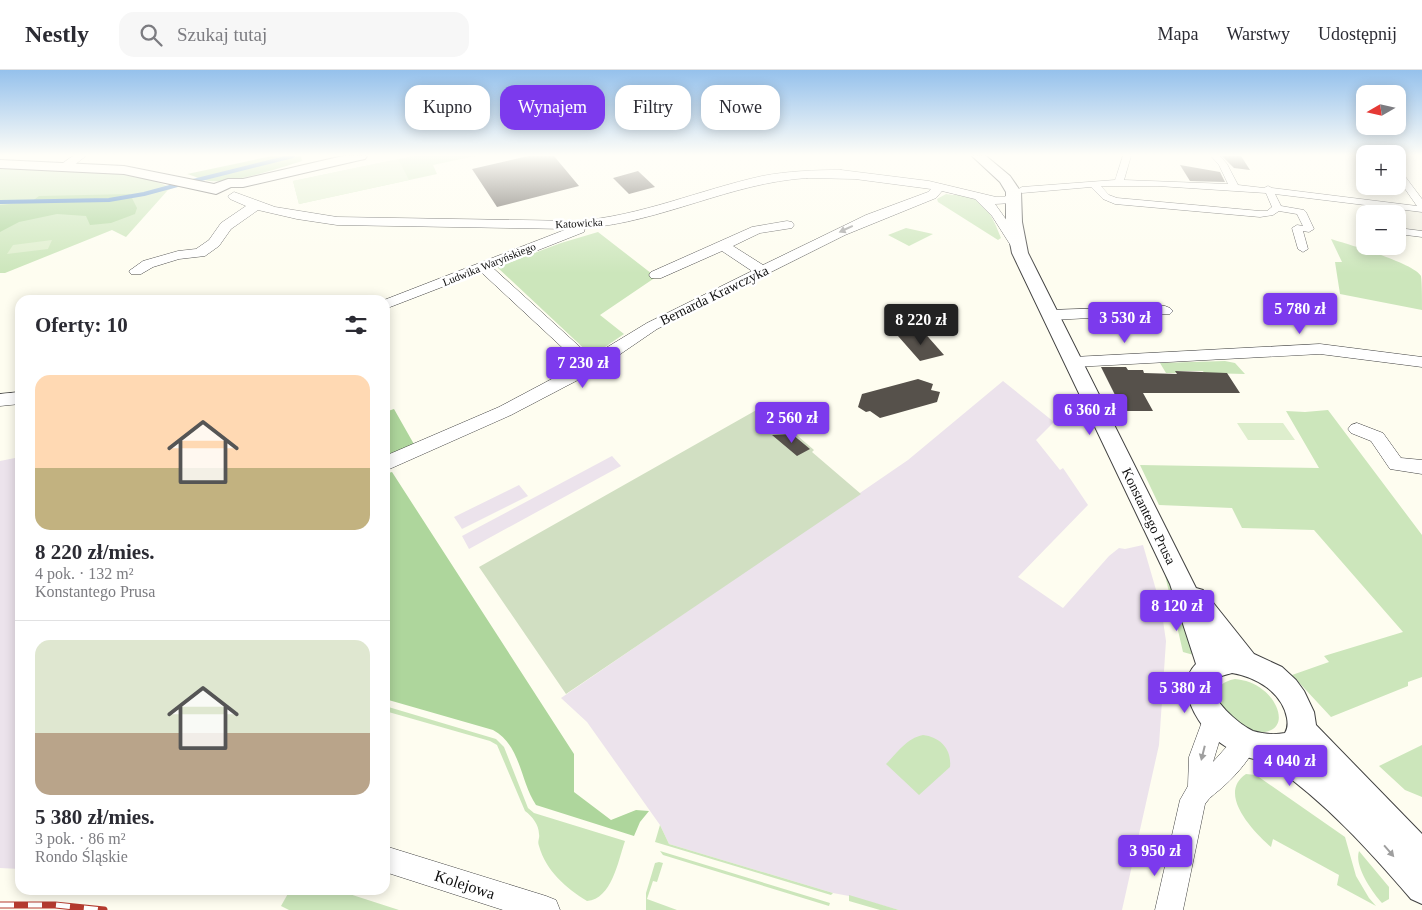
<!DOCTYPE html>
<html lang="pl">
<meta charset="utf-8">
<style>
body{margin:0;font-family:"Times New Roman",serif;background:#f7f7f7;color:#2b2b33;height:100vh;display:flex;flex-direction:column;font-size:19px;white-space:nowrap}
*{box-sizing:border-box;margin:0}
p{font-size:16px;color:#7c7c81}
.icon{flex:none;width:28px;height:28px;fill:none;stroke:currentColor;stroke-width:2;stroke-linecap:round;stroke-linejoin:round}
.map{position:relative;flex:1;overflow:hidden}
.details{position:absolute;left:15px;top:225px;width:375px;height:600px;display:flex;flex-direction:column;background:#fff;border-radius:15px;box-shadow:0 2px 12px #0003}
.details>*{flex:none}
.guide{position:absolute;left:405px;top:15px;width:475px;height:45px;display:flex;gap:10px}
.needle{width:32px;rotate:261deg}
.tools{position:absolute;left:1356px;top:15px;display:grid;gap:10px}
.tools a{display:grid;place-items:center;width:50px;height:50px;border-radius:10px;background:#fff;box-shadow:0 2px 12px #0003;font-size:25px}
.price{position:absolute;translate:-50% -42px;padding:0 11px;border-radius:5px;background:#7c3aed;color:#fff;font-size:16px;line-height:32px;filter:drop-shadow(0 1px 2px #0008)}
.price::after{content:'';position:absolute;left:50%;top:30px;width:15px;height:11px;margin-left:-8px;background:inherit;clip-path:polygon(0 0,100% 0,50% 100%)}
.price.on{background:#222;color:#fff}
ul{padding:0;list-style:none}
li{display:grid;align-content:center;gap:10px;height:265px;padding:0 20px}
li+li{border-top:1px solid #e1e1e2}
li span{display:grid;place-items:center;height:155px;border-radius:15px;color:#555}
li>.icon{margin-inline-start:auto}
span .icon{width:90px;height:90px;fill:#fffc;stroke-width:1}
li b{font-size:21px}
h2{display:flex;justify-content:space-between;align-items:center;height:60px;padding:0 20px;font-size:21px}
.tag{padding:0 18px;border-radius:15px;background:#fff;box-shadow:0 2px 12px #0003;font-size:18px;line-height:45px}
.tag.on{background:#7c3aed;color:#fff}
header{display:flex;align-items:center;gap:30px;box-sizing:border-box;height:70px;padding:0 25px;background:#fff;border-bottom:1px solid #e1e1e2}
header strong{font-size:24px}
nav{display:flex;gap:28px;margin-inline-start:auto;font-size:18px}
.search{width:350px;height:45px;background:#f7f7f7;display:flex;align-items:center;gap:12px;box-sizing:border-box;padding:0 18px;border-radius:15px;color:#7c7c81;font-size:19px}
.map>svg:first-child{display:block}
.industrial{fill:#ece3ec}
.green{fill:#cce6bb}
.forest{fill:#aed69c}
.cemetery{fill:#d1dfc2}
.pitch{fill:#deeecd}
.plaza{fill:#eeecdf}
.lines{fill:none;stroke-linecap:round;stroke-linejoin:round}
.stream{stroke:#437fc4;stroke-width:4}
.building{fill:#56514b}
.pedestrian-casing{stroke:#414141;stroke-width:1}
.minor-casing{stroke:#414141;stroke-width:1}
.tertiary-casing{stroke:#414141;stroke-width:2}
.pedestrian{fill:#fff;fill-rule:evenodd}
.minor{fill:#fff;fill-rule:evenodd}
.tertiary{fill:#fff;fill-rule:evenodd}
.rail-casing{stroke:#b53b2f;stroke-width:7}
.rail{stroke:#fff;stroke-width:5;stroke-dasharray:14;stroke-linecap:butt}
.oneway{fill:#9f9f9f}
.labels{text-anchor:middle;stroke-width:5;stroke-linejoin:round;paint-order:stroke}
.far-street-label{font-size:11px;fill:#0e0e0e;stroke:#fff}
.street-label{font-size:14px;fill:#0e0e0e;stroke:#fff}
.near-street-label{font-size:16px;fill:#0e0e0e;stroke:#fff}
</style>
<header>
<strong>Nestly</strong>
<div class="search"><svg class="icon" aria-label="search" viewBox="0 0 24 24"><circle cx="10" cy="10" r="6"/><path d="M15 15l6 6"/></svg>Szukaj tutaj</div>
<nav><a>Mapa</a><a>Warstwy</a><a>Udostępnij</a></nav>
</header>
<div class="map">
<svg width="1422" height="840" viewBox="0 0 1422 840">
<rect width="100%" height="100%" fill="#fefdf0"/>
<path class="industrial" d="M1003 311 1054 352 1036 370 1060 400 1063 398 1088 435 1018 507 1063 538 1109 486 1119 478 1125 479 1143 475 1161 537 1166 571 1159 675 1122 840H899L849 826 833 823 669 774 660 755 587 652 561 628 908 390Z
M612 386 621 396 469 479 462 466Z
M20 387V799L0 798V391Z
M519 415 528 426 462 459 454 447Z"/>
<path class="green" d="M414 86H475L433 95 437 104 299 134 293 111Z
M0 97 79 100 143 107 173 118 168 120 126 167 112 160 5 203H0Z
M946 124C951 125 954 125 958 125 984 125 993 148 1001 168L998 170 938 132 937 129Z
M906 158 933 164 909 176 888 165Z
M598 162 656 207 600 245 624 264 592 286 497 197 561 173Z
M1331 169C1347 174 1414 193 1421 206 1422 214 1422 230 1422 240L1340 224 1335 192H1342Z
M1225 291 1235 293 1245 304 1204 303 1203 301H1176L1177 303H1166L1160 293Z
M1328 340 1422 465V607L1408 612V616L1331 647 1292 605 1329 592 1324 586 1403 562 1314 460 1242 458 1232 438 1159 435 1140 395 1319 398 1286 341 1305 342Z
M1165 505 1173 520 1197 586 1183 582Z
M1235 609C1245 610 1255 613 1263 620 1276 629 1290 657 1265 662 1237 667 1192 617 1235 609Z
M385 636 496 669 504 677 528 738 534 743 625 771C618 791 612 829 587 831 566 818 546 801 539 776 537 771 540 769 539 764 539 755 532 746 525 741L497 675 490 671 385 641Z
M923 665C940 667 952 679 950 697L919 725 886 694C897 683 907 668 923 665Z
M1422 675V727L1405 720 1379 696Z
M1246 704 1256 705 1345 767 1356 806 1369 828 1376 836 1337 815 1339 805 1273 769 1271 777C1255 763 1216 724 1246 704Z
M660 755 669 774 833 823 831 825 655 772Z
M660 781 830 833 829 836 663 785Z
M1359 781 1389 817V829L1382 833C1372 822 1354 796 1359 781Z
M659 792 663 793 657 812 653 811 647 829 677 840H646V823L655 793Z
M290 820H337L399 840H289L281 836Z
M849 825 899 840H880L849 831Z"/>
<path class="forest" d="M272 86 291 87 301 86 302 91C280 98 232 114 210 111 202 110 194 106 187 104Z
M130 124 137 138 135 144 111 153 90 155 86 146 57 144 19 152 0 162V135L31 132 39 126Z
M394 339 415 376 385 385V342Z
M392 402 574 684V722L611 750 636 740 649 741 640 752 634 766 536 735C520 711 521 675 493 660L385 629V404Z"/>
<path class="cemetery" d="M760 338 786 362 791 360 814 380 812 382 861 424 566 624 479 497Z"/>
<path class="pitch" d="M398 89 409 110 299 134 293 111Z
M52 170 48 179 7 184 13 175Z
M1237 353H1283L1295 370H1248Z"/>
<path class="plaza" d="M1375 130 1422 137V164L1398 161V144H1381Z"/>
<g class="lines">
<path class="stream" d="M189 112 293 86
M0 132 109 130 144 124 181 114"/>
</g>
<path class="building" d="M528 86H554L579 116 497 137 472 99Z
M1222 86H1241L1250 100 1234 98Z
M1180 95 1220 102 1225 112 1190 111Z
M638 101 655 117 629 124 613 108Z
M922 260 944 285 920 291 898 266Z
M1101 297H1126L1128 300H1143L1144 303 1177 304 1175 301 1227 303 1240 323H1143L1153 341H1123Z
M918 309 933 314 931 320 940 322 937 332 880 348 870 341 866 342 858 337 862 324Z
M792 364 810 379 797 386 772 365Z"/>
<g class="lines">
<defs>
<path id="pedestrian" d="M1123 86H1131L1124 110 1228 114 1219 95 1211 86H1220L1227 94 1238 115 1264 118 1268 116 1272 118 1417 136 1398 109V100L1401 101 1422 129V142L1275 124 1281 136 1304 140 1306 142 1314 159 1309 162 1303 161 1308 179 1303 182 1298 179 1292 158 1297 155 1303 156 1297 144 1279 141 1273 145 1260 147 1115 134 1103 129 1091 117 1022 123 1017 120 1022 117 1115 110ZM1101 116H1158L1266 123 1272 137 1267 141H1260L1117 128 1109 125Z
M1398 158 1422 161V167L1398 164Z"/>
<path id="minor" d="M73 86H86L69 99H61L59 96Z
M841 100 929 111 996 127H1004L1015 121 1019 122 1021 125 1012 133 995 134 1025 176 1023 179H1013L992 146 975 129 942 121 936 128 845 165 657 259 597 300 511 345 385 401V386L499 337 580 294 481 202 385 239 384 230 567 159 337 155 297 149 258 140 231 159 219 176 205 186 179 189 153 197 141 204H131L129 201 143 191 178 181 196 179 209 170 221 153 246 136 230 129 228 126 234 122 275 137 337 147 577 151C641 146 699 120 762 106 788 101 814 100 841 100ZM807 108 855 109 931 119 928 122 866 145 763 195 733 176 760 163 792 158 794 155 792 152 787 151 752 157 651 202 649 205 651 208H661L722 181 752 201 647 253 591 287 493 198 584 162 585 158C662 152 730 113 807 108Z
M1165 236 1170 238 1173 241 1170 244 1051 250 1046 248 1043 245 1046 242 1051 240Z
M1320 274 1422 287V297L1320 284 1074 297 1068 296 1066 292 1068 288 1074 287Z
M20 322V334L0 336V324Z
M1357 353 1383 363 1401 388 1422 390V404L1390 399 1371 371 1351 363 1348 359 1351 355Z
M1214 638 1222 641 1226 649 1213 692 1237 665 1245 661 1253 665 1257 673C1251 688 1237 704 1225 715 1218 722 1210 726 1205 734L1183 840H1155L1180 730 1188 716 1189 687 1206 641Z
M385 776 546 826 556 830 560 840H503L385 802Z"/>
<path id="tertiary" d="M343 86H367L365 89 360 90 243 117H231L216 124 124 104 0 98V90L124 96 214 114 228 109H243Z
M972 86H986L1010 106 1021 122 1022 152 1028 183 1196 518 1203 520 1254 584 1282 597 1296 610 1304 621 1314 642 1316 655 1422 764V834L1411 829C1367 778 1327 734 1271 694 1266 690 1257 690 1250 688 1234 683 1216 672 1205 659 1191 641 1177 613 1196 594L1170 514 1012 183 1006 152V122L1000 112ZM1232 603C1256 607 1282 622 1287 648 1288 654 1288 658 1285 663 1275 665 1263 664 1253 661 1240 655 1206 628 1215 612 1218 605 1226 605 1232 603Z"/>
</defs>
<use href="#pedestrian" class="pedestrian-casing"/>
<use href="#minor" class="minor-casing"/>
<use href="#tertiary" class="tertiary-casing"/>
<use href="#pedestrian" class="pedestrian"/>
<use href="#minor" class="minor"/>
<use href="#tertiary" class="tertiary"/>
<defs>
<path id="rail" d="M0 835H55L104 840"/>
</defs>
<use href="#rail" class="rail-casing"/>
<use href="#rail" class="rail"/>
</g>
<defs><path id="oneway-solid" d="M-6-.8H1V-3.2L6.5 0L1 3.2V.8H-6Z" transform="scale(1.25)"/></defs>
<g class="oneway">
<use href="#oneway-solid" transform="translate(846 159) rotate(155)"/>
<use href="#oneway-solid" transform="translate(1203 683) rotate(104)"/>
<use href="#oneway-solid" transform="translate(1389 781) rotate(49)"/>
</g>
<linearGradient id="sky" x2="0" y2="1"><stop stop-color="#95c1ec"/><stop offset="0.42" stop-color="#fffef8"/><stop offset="1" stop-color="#fffef8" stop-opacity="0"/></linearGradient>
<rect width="1422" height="203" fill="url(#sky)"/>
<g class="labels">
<g class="far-street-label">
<text transform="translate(579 153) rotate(-3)" y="4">Katowicka</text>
<text transform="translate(489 194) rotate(-22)" y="4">Ludwika Waryńskiego</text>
</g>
<g class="street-label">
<text transform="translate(714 225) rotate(-26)" y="5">Bernarda Krawczyka</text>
<text transform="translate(1149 446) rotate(64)" y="5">Konstantego Prusa</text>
</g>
<g class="near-street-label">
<text transform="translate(465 814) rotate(18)" y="6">Kolejowa</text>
</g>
</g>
</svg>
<div class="tools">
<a><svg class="needle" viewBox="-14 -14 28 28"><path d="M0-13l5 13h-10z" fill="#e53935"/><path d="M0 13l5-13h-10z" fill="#7c7c81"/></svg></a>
<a>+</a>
<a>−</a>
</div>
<b class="price" style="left:1300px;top:265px">5 780 zł</b>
<b class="price" style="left:1125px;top:274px">3 530 zł</b>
<b class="price on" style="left:921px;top:276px">8 220 zł</b>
<b class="price" style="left:583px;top:319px">7 230 zł</b>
<b class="price" style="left:1090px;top:366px">6 360 zł</b>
<b class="price" style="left:792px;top:374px">2 560 zł</b>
<b class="price" style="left:1177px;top:562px">8 120 zł</b>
<b class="price" style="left:1185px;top:644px">5 380 zł</b>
<b class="price" style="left:1290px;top:717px">4 040 zł</b>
<b class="price" style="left:1155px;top:807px">3 950 zł</b>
<div class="guide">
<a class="tag">Kupno</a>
<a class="tag on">Wynajem</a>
<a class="tag">Filtry</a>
<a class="tag">Nowe</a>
</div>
<section class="details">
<h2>Oferty: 10<svg class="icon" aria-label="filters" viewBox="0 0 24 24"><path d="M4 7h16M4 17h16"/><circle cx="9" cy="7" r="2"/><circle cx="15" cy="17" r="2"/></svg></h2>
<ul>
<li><span style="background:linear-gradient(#ffd9b3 60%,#c2b280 0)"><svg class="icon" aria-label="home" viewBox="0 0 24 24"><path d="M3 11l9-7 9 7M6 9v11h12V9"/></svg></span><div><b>8 220 zł/mies.</b><p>4 pok. · 132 m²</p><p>Konstantego Prusa</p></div></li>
<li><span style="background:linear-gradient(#dfe7d0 60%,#b9a48a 0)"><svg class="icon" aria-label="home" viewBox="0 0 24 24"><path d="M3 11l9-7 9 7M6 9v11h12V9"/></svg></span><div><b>5 380 zł/mies.</b><p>3 pok. · 86 m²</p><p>Rondo Śląskie</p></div></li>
</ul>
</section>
</div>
